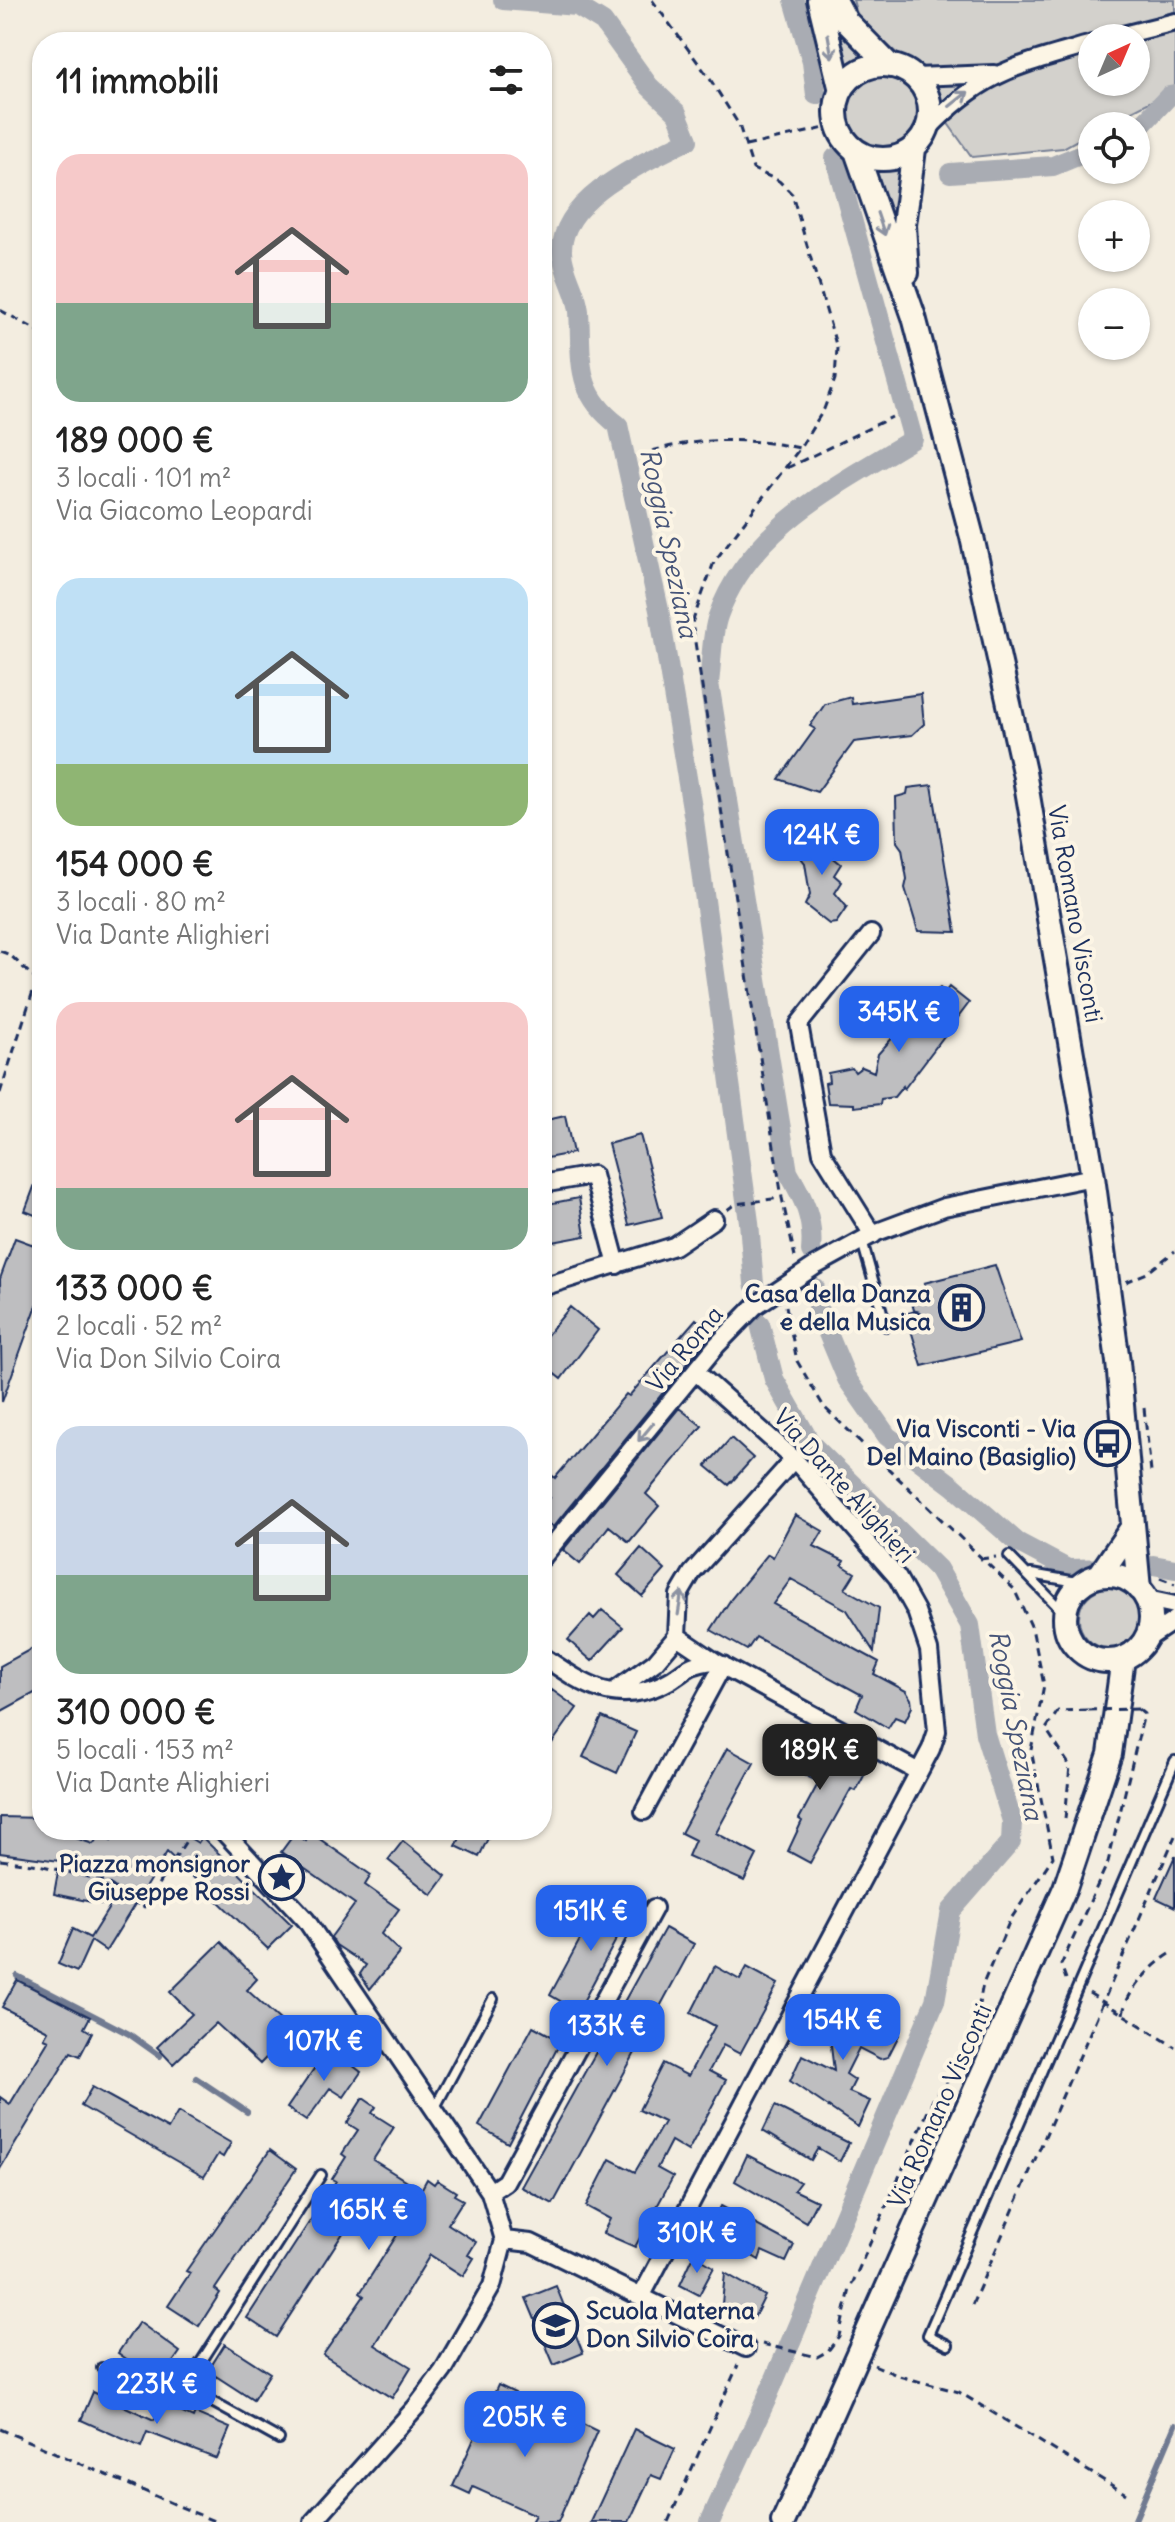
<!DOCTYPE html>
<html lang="it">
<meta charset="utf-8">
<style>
body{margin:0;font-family:Delius,sans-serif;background:#f6f6f6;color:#222;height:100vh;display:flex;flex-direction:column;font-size:30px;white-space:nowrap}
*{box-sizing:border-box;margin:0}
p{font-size:26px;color:#767676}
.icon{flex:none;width:44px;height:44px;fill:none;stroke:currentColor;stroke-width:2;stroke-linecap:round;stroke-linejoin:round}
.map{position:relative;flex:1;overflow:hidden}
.side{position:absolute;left:32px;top:32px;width:520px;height:1808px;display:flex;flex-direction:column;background:#fff;border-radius:32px;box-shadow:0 2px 6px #0004}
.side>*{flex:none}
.needle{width:52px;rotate:44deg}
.fabs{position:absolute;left:1078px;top:24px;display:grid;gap:16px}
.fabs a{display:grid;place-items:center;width:72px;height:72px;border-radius:50%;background:#fff;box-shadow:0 2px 6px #0004;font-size:40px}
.price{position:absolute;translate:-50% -68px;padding:0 18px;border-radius:16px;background:#2563eb;color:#fff;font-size:26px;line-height:52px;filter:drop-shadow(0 2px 4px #0008)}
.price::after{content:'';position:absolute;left:50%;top:48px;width:24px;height:18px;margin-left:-12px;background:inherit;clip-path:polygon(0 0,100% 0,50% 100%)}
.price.on{background:#222;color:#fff}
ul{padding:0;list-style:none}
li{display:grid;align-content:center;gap:16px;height:424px;padding:0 24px}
li span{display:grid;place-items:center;height:248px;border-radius:24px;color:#555}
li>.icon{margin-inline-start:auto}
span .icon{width:144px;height:144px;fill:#fffc;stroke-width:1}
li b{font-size:34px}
h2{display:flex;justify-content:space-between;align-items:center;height:96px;padding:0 24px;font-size:34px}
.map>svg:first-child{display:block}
.green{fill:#d3d1cc;stroke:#778095;stroke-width:2;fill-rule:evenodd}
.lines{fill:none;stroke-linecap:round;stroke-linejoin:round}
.stream{stroke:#707a91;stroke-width:6}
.canal{stroke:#a9acb3;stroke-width:20}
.building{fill:#bebec0;stroke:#1b2f5e;stroke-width:2}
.lane-casing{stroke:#1b2f5e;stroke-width:14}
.street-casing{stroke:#1b2f5e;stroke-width:22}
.secondary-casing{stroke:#1b2f5e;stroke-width:28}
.path{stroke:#1b2f5e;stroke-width:3;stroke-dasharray:8 6;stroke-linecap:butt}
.lane{stroke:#fcf5e5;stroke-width:8}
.street{stroke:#fcf5e5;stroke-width:16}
.secondary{stroke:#fcf5e5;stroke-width:22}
.path-bridge{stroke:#1b2f5e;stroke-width:3;stroke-dasharray:8 6;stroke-linecap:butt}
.oneway{stroke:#8c92a2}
.labels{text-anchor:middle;stroke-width:8;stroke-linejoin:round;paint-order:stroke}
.street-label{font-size:24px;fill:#1b2f5e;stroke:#fcf5e5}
.poi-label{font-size:24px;font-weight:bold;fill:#1b2f5e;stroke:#fcf5e5;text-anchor:end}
.water-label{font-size:26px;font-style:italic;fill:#465478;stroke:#fcf5e5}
</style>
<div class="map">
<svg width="1175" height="2522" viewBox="0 0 1175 2522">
<rect width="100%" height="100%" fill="#f3ede0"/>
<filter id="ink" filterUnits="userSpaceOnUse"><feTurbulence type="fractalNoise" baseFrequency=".0125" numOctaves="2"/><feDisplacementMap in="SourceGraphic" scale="16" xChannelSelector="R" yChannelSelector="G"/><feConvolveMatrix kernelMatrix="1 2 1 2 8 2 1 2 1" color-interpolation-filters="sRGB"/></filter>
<g filter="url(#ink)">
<path class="green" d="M853 0H1175V89L1103 126H1092V132L1063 148 972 157 899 55 859 21ZM1092 38H1136V82H1092Z
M833 19 863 50 862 59 842 73Z
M847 112a37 37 0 1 1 74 0a37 37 0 1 1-74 0Z
M901 168V190L891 224 872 171Z
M1079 1618a30 30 0 1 1 60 0a30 30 0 1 1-60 0Z"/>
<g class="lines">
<path class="stream" d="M17 1976 129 2034 160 2056
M196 2078 247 2112
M1134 2522 1175 2425"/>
<path class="canal" d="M503 0 577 6 603 22 649 86 677 113 688 140C648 161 560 197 562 252 563 273 577 291 579 311 582 360 574 392 618 425L659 610 694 820 749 1222 754 1284
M794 0 812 62 816 95
M1136 131 1169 96 1175 95
M950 173 1053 166 1092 150
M811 1251C814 1219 804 1199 788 1172L709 683C712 662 711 636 718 616 750 527 838 485 913 439L835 158
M815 1288 819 1312 847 1379 887 1436 953 1486 1017 1542 1068 1569 1112 1568
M1153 1565 1175 1569
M710 2522 766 2400 935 2001 951 1911 1011 1842 1012 1821 985 1734 970 1625 938 1569 811 1444 774 1379 760 1324"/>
</g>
<path class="building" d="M921 694 924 724 912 735 854 742 817 792 779 779 815 729 810 726 825 704 851 697 852 704Z
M932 785 956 932 918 931 905 888 907 879 902 849 897 842 896 797 907 794 908 788Z
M823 830 837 841 830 855 841 864 834 875 842 882 835 893 847 907 836 923 829 924 805 905 810 895 805 863 797 853 814 831Z
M949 987 969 1003 904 1089 903 1086 894 1097 881 1099 880 1104 854 1107V1104L828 1103 825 1083 829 1082 828 1073 852 1068 855 1072 862 1067 874 1072 878 1054 903 1026 905 1016 914 1013 930 991 934 993 940 988 945 992Z
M565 1116 573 1153 542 1159V1121Z
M640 1135 662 1217 629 1225 608 1144Z
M40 1171 42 1172V1218L25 1211Z
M579 1198 585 1236 542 1244V1205Z
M15 1238 42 1248V1291L2 1402 0 1279Z
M995 1265 1021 1342 922 1366 910 1327 918 1325 923 1316 914 1310 909 1293 926 1288 924 1283Z
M570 1307 598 1330 561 1379 542 1364V1341Z
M696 1319 712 1333 553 1527 542 1518V1508L550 1498 542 1492V1467L555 1478 626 1394 629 1396Z
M679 1408 702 1426 646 1494 659 1506 629 1542 609 1526 580 1564 563 1550Z
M731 1438 753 1458 729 1485 706 1466Z
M795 1515 823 1531 814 1546 844 1561 842 1565 855 1573 845 1589 879 1608 874 1652 847 1610 791 1579 773 1604 879 1662 874 1674 906 1691 911 1699 912 1707 905 1721 895 1717 888 1728 856 1709 862 1695 756 1637 747 1650 711 1630 731 1599 768 1554 773 1557Z
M641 1548 665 1570 642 1596 618 1575Z
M602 1610 623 1627 592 1661 568 1640 590 1615 594 1619Z
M42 1643V1689L0 1712V1666Z
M552 1690 577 1708 542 1757V1703Z
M602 1717 636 1732 617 1773 583 1757Z
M789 1738 820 1754 825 1745 868 1768 856 1791 851 1789 810 1863 788 1851 802 1821 799 1819 819 1782 777 1762Z
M727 1748 754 1763 716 1833 757 1855 744 1881 688 1856 695 1840 681 1833Z
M0 1817 42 1818V1830H53L93 1844 101 1834 111 1841 118 1830H177L198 1843 202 1837 292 1925 268 1949 167 1852 106 1951 91 1941 77 1972 58 1964 73 1929 90 1938 110 1906 54 1894 60 1861 0 1853Z
M464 1830H492L479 1857 456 1846Z
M295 1833 306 1841 311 1833 371 1875 365 1885 399 1909 381 1934 400 1952 370 1989 360 1974 366 1965 336 1945 331 1937 355 1904 281 1852Z
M403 1841 446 1876 432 1895 388 1860Z
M1175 1856V1907L1156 1898Z
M604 1895 632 1910 578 2011 550 1995Z
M665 1928 694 1944 553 2204 521 2187Z
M221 1942 257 1979 247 1990 292 2031 260 2064 216 2023 173 2064 157 2047 192 2014 170 1992Z
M715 1966 740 1980 747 1967 778 1984 740 2054 723 2045 709 2071 726 2080 688 2151 671 2141 657 2168 673 2177 635 2247 603 2233 610 2219 586 2206 610 2159 635 2172 664 2122 639 2110 663 2063 688 2076 715 2026 691 2013Z
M17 1980 90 2017 84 2028 92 2033 80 2056 71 2052 0 2169V2097L10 2104 49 2040 44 2038 48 2031 2 2007Z
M829 2005 899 2035 888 2057 880 2059 859 2048 846 2074 855 2080 849 2092 870 2101 858 2127 790 2081 802 2055 834 2071 830 2038 816 2029Z
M533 2026 561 2041 508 2143 479 2126Z
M329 2047 361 2072 344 2097 330 2088 306 2121 287 2108Z
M92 2087 168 2129 178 2112 231 2143 223 2157 218 2154 204 2177 81 2106Z
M363 2098 376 2107 372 2113 394 2127 373 2160 421 2190 427 2179 434 2184 437 2180 456 2192 454 2195 463 2200 448 2224 476 2242 468 2255 474 2258 463 2276 430 2255 375 2345 411 2367 392 2398 323 2355 364 2296 360 2293 404 2224 365 2199 276 2337 247 2318 336 2181 332 2179 346 2157 342 2154 358 2130 347 2123Z
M775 2106 849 2143 840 2161 818 2148 811 2160 763 2131Z
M270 2150 296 2169 215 2289 220 2293 199 2326 168 2306 190 2273 186 2271Z
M747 2155 800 2182 794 2190 817 2201 806 2222 735 2181Z
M721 2206 794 2245 786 2262 762 2251 759 2260 709 2230Z
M694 2255 714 2267 699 2295 680 2285Z
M725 2273 765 2296 753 2320 722 2304Z
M556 2286 583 2353 554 2365 526 2298Z
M139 2322 180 2352 159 2382 118 2353Z
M225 2344 270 2373 253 2400 208 2371Z
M498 2385 515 2393 511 2401 576 2433 581 2423 597 2431 558 2522H531L535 2515 473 2487 470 2494 453 2486Z
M93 2392 154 2420 163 2404 193 2418 195 2413 230 2428 217 2459 147 2432 141 2447 81 2420Z
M634 2429 675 2449 661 2479 651 2475 629 2522H591Z"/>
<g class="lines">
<defs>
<path id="lane" d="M862 1241 886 1326 916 1317
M1009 1556 1065 1614
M1031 1574 1083 1583
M433 2111 493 1999
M948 2345 928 2335 1175 1761
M102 2368 160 2398 185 2387 279 2439
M185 2387 321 2175"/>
<path id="street" d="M1111 38 1175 22
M915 77 994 74
M927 130C983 71 1017 66 1092 44
M871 934 799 1024 822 1153 873 1235
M542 1184 593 1175 617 1265
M542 1287 674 1246 714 1219
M794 1459 692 1573 679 1595 677 1636 714 1661 917 1771
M542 1558 717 1345 755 1306 815 1266 877 1232 944 1207 1093 1177
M1147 1599 1175 1605
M1145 1640 1175 1620
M542 1656C582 1683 613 1707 663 1684 687 1673 681 1665 714 1661
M616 1690 655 1662 677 1636
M644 1811 723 1665
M222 1830 306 1920 490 2192 504 2240 492 2286 443 2371 416 2407 313 2522
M490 2192 505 2182 654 1908
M504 2240 531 2243 746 2348
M641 2297 931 1749 937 1731 929 1650 916 1611 897 1577 794 1459 696 1372"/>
<path id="secondary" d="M819 0 841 91
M835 0 846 21 890 66
M836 112a47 47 0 1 1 94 0a47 47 0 1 1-94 0Z
M856 151 914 317 972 537 1024 772 1093 1177 1118 1362 1139 1589
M907 273 904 225 914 149
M1065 1618a43 43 0 1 1 86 0a43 43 0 1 1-86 0Z
M1099 1576 1131 1529
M783 2522 1065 1888 1110 1754 1123 1658"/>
</defs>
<use href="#lane" class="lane-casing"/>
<use href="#street" class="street-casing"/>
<use href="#secondary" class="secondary-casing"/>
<path class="path" d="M652 0 710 79 739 125 753 169 779 181 792 194 837 348 835 379 824 409 800 448 714 562 692 623 782 1198 795 1257
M746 146 838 125
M0 310 42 333
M652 451C701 437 750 438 800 448
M787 468 892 417
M0 951 10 955 42 985
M0 1093 36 982
M727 1210 735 1204 781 1198
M1126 1282 1147 1273 1175 1251
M786 1306 797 1361 824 1407 1014 1589 1032 1628 1044 1685 1031 1750 1053 1857 1010 1920 983 1984 970 2048
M1144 1408 1151 1472
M980 1559 996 1557
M1160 1578 1175 1584
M1065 1819 1070 1766 1046 1729 1058 1711 1088 1710
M0 1860 39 1865 105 1881 143 1908 193 1830
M1066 1979 1061 1965 1108 1862 1144 1714 1138 1709
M1089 1993 1175 2047
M1123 2014C1126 1991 1154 1962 1175 1951
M972 2305 1175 1836
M762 2344 817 2357 828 2351 839 2336 850 2289 935 2095 962 2065
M874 2365 899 2376 959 2392 1126 2494
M0 2429 216 2522
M668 2522 738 2365"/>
<use href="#lane" class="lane"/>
<use href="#street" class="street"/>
<use href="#secondary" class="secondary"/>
<path class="path-bridge" d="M1088 1710 1138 1709"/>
</g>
<defs><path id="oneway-shaft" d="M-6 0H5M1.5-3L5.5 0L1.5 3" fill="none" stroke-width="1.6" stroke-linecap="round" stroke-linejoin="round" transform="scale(2)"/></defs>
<g class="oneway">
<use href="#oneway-shaft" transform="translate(830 46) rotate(80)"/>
<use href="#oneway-shaft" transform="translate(959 99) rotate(-38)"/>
<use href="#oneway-shaft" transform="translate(881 224) rotate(71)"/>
<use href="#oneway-shaft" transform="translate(646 1432) rotate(130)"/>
<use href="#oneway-shaft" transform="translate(680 1603) rotate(-81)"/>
</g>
</g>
<defs>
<symbol id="building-ring" viewBox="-11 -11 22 22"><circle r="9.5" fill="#fcf5e5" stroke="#1b2f5e" stroke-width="1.5"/><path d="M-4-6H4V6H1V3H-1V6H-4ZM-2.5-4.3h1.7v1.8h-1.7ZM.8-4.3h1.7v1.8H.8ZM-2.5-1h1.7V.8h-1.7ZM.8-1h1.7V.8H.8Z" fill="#1b2f5e"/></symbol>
<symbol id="bus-ring" viewBox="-11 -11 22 22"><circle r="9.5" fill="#fcf5e5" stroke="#1b2f5e" stroke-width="1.5"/><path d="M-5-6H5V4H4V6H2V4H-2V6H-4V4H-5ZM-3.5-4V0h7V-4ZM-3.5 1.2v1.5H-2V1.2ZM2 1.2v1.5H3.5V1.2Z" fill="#1b2f5e"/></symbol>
<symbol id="sight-ring" viewBox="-11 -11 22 22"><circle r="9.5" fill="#fcf5e5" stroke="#1b2f5e" stroke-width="1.5"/><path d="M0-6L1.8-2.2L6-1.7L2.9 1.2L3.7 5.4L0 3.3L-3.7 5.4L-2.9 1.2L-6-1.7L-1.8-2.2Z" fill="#1b2f5e"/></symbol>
<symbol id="school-ring" viewBox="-11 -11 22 22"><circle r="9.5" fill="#fcf5e5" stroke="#1b2f5e" stroke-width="1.5"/><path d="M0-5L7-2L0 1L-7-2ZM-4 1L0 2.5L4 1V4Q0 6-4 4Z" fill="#1b2f5e"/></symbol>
</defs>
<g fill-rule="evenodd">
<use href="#building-ring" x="936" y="1282" width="51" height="51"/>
<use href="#bus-ring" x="1082" y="1418" width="51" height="51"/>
<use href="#sight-ring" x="256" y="1852" width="51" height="51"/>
<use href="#school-ring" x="530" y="2300" width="51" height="51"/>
</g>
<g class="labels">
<g class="street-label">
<text transform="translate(1075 914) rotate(80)" y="8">Via Romano Visconti</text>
<text transform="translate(685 1349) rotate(-50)" y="8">Via Roma</text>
<text transform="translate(844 1486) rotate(48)" y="8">Via Dante Alighieri</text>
<text transform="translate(940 2106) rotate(-66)" y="8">Via Romano Visconti</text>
</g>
<g class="poi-label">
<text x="931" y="1302">Casa della Danza<tspan x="931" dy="28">e della Musica</tspan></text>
<text x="1076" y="1437">Via Visconti - Via<tspan x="1076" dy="28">Del Maino (Basiglio)</tspan></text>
<text x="250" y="1872">Piazza monsignor<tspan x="250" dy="28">Giuseppe Rossi</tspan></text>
<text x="586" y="2319" text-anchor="start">Scuola Materna<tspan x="586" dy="28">Don Silvio Coira</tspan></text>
</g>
<g class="water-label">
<text transform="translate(669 543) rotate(78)" y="9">Roggia Speziana</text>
<text transform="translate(1016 1725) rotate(79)" y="9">Roggia Speziana</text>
</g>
</g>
</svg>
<div class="fabs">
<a><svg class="needle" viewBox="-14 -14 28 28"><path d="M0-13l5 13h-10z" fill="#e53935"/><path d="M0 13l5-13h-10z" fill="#767676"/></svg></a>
<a><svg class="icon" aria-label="locate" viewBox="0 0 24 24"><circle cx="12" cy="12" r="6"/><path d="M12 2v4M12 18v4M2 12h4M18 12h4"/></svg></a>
<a>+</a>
<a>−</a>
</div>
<b class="price" style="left:822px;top:877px">124K €</b>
<b class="price" style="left:899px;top:1054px">345K €</b>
<b class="price on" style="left:820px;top:1792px">189K €</b>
<b class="price" style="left:591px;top:1953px">151K €</b>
<b class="price" style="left:843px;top:2062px">154K €</b>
<b class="price" style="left:607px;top:2068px">133K €</b>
<b class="price" style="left:324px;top:2083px">107K €</b>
<b class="price" style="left:369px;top:2252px">165K €</b>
<b class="price" style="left:697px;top:2275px">310K €</b>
<b class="price" style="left:157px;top:2426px">223K €</b>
<b class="price" style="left:525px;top:2459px">205K €</b>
<section class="side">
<h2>11 immobili<svg class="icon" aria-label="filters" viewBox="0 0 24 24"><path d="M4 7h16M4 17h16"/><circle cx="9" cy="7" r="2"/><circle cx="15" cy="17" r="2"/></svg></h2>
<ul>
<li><span style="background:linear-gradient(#f6c9c9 60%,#7fa58c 0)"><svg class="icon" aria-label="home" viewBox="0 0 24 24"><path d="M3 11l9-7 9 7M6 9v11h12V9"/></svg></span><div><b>189 000 €</b><p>3 locali · 101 m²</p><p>Via Giacomo Leopardi</p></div></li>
<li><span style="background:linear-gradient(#bfe0f5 75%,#8fb573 0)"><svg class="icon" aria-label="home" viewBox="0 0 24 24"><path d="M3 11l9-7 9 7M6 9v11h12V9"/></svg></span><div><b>154 000 €</b><p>3 locali · 80 m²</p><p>Via Dante Alighieri</p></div></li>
<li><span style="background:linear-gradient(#f6c9c9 75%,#7fa58c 0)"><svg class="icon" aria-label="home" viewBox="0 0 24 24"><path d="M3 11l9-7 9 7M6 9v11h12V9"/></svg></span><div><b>133 000 €</b><p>2 locali · 52 m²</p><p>Via Don Silvio Coira</p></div></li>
<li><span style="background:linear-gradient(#c9d6e8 60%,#7fa58c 0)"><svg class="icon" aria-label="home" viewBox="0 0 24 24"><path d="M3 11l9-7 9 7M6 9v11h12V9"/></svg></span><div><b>310 000 €</b><p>5 locali · 153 m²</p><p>Via Dante Alighieri</p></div></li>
</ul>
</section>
</div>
